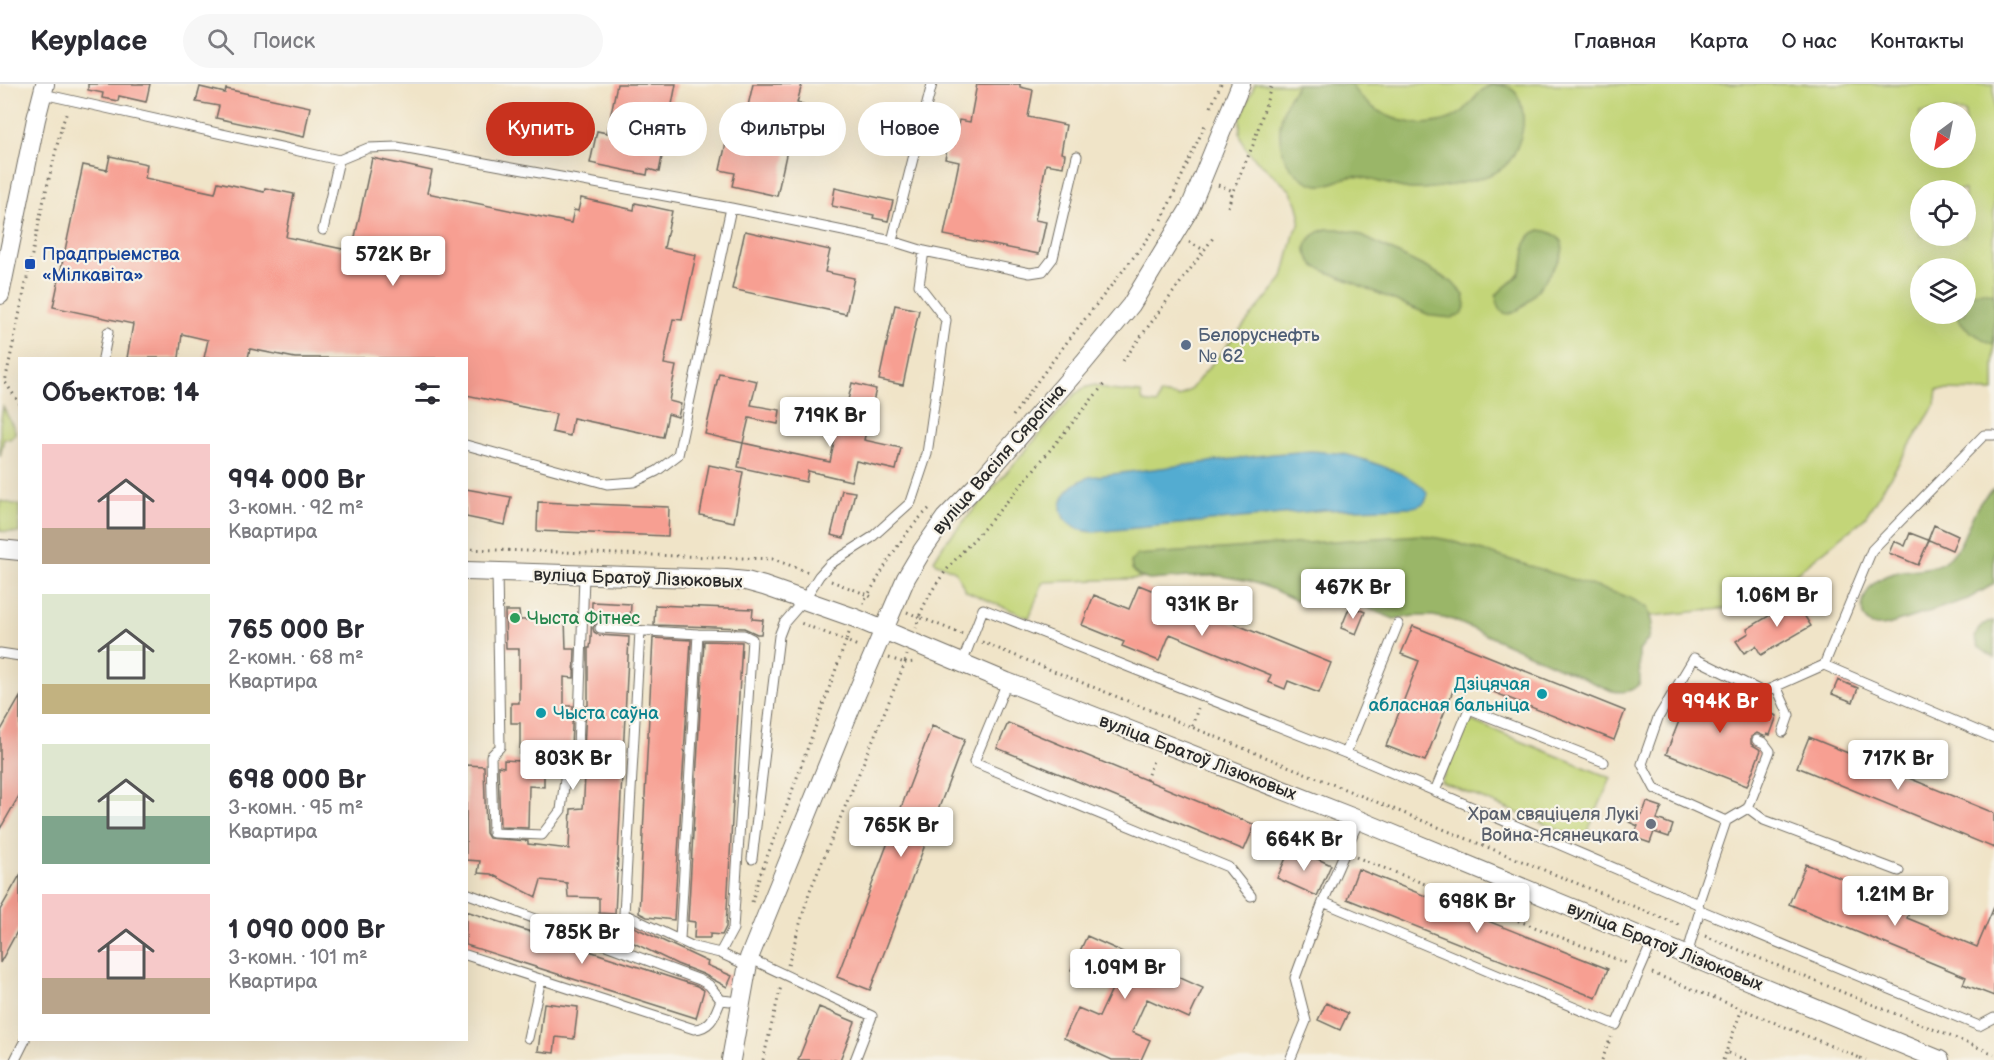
<!DOCTYPE html>
<html lang="ru">
<meta charset="utf-8">
<style>
body{margin:0;font-family:"Balsamiq Sans",sans-serif;background:#f7f7f7;color:#2b2b33;height:100vh;display:flex;flex-direction:column;font-size:22px;white-space:nowrap}
*{box-sizing:border-box;margin:0}
p{font-size:20px;color:#7c7c81}
.icon{flex:none;width:33px;height:33px;fill:none;stroke:currentColor;stroke-width:2;stroke-linecap:round;stroke-linejoin:round}
.map{position:relative;flex:1;overflow:hidden}
.sheet{position:absolute;left:18px;top:273px;width:450px;height:684px;display:flex;flex-direction:column;background:#fff;border-radius:0px;box-shadow:0 6px 24px #0002}
.sheet>*{flex:none}
.banner{position:absolute;left:486px;top:18px;width:570px;height:54px;display:flex;gap:12px}
.needle{width:39px;rotate:212deg}
.buttons{position:absolute;left:1910px;top:18px;display:grid;gap:12px}
.buttons a{display:grid;place-items:center;width:66px;height:66px;border-radius:50%;background:#fff;box-shadow:0 6px 24px #0002;font-size:30px}
.price{position:absolute;translate:-50% -51px;padding:0 14px;border-radius:6px;background:#fff;color:#222;font-size:20px;line-height:39px;filter:drop-shadow(0 2px 3px #0008)}
.price::after{content:'';position:absolute;left:50%;top:36px;width:18px;height:14px;margin-left:-9px;background:inherit;clip-path:polygon(0 0,100% 0,50% 100%)}
.price.current{background:#c8321e;color:#fff}
ul{padding:0;list-style:none}
li{display:flex;align-items:center;gap:18px;height:150px;padding:0 24px}
li span{display:grid;place-items:center;flex:none;width:168px;height:120px;border-radius:0px;color:#555}
li>.icon{margin-inline-start:auto}
span .icon{width:72px;height:72px;fill:#fffc;stroke-width:1}
li b{font-size:26px}
h2{display:flex;justify-content:space-between;align-items:center;height:72px;padding:0 24px;font-size:26px}
.pill{padding:0 21px;border-radius:27px;background:#fff;box-shadow:0 6px 24px #0002;font-size:21px;line-height:54px}
.pill.current{background:#c8321e;color:#fff}
header{display:flex;align-items:center;gap:36px;box-sizing:border-box;height:84px;padding:0 30px;background:#fff;border-bottom:2px solid #e1e1e2}
header strong{font-size:28px}
nav{display:flex;gap:33px;margin-inline-start:auto;font-size:21px}
.search{width:420px;height:54px;background:#f7f7f7;display:flex;align-items:center;gap:15px;box-sizing:border-box;padding:0 21px;border-radius:33px;color:#7c7c81;font-size:22px}
.map>svg:first-child{display:block}
.green{fill:#c3d578;stroke:#778052;stroke-width:1.5;fill-rule:evenodd}
.forest{fill:#9ab668;stroke:#62704a;stroke-width:1.5}
.water{fill:#53acd1;stroke:#3f6c7e;stroke-width:1.5}
.building{fill:#f79f92}
.lines{fill:none;stroke-linecap:round;stroke-linejoin:round}
.service-casing{stroke:#706c62;stroke-width:11}
.minor-casing{stroke:#706c62;stroke-width:20}
.path{stroke:#706c62;stroke-width:3;stroke-dasharray:1.5 4.5;stroke-linecap:butt}
.service{stroke:#fff;stroke-width:9}
.minor{stroke:#fff;stroke-width:18}
.transit-dot{fill:#1a4fb4;stroke:#f7f3e8;stroke-width:2}
.service-dot{fill:#5c6f8a;stroke:#f7f3e8;stroke-width:2}
.leisure-dot{fill:#2e9e5b;stroke:#f7f3e8;stroke-width:2}
.culture-dot{fill:#0f9aa8;stroke:#f7f3e8;stroke-width:2}
.worship-dot{fill:#6b7280;stroke:#f7f3e8;stroke-width:2}
.labels{text-anchor:middle;stroke-width:4.5;stroke-linejoin:round;paint-order:stroke}
.transit-label{font-size:18px;fill:#164399;stroke:#f7f3e8;text-anchor:start}
.service-label{font-size:18px;fill:#4e5e75;stroke:#f7f3e8;text-anchor:start}
.street-label{font-size:18px;fill:#2b2b2b;stroke:#f7f3e8}
.leisure-label{font-size:18px;fill:#27864d;stroke:#f7f3e8;text-anchor:start}
.culture-label{font-size:18px;fill:#0d838f;stroke:#f7f3e8;text-anchor:end}
.worship-label{font-size:18px;fill:#5b616d;stroke:#f7f3e8;text-anchor:end}
</style>
<header>
<strong>Keyplace</strong>
<div class="search"><svg class="icon" aria-label="search" viewBox="0 0 24 24"><circle cx="10" cy="10" r="6"/><path d="M15 15l6 6"/></svg>Поиск</div>
<nav><a>Главная</a><a>Карта</a><a>О нас</a><a>Контакты</a></nav>
</header>
<div class="map">
<svg width="1994" height="976" viewBox="0 0 1994 976">
<rect width="100%" height="100%" fill="#f7f3e8"/>
<filter id="ink" filterUnits="userSpaceOnUse"><feTurbulence type="fractalNoise" baseFrequency=".0167" numOctaves="2"/><feDisplacementMap in="SourceGraphic" scale="12" xChannelSelector="R" yChannelSelector="G"/><feConvolveMatrix kernelMatrix="1 2 1 2 8 2 1 2 1" color-interpolation-filters="sRGB"/></filter>
<filter id="wash" filterUnits="userSpaceOnUse"><feTurbulence type="fractalNoise" baseFrequency=".008" numOctaves="4" result="noise"/><feDisplacementMap in="SourceGraphic" scale="24" xChannelSelector="R" yChannelSelector="G"/><feGaussianBlur stdDeviation="1.35" result="paint"/><feColorMatrix in="noise" values="0 0 0 0 0 0 0 0 0 0 0 0 0 0 0 0 0 1.4 0 .05"/><feComposite in="paint" operator="in"/></filter>
<g filter="url(#wash)">
<rect width="100%" height="100%" fill="#f0e4c8"/>
<path class="green" d="M1255 0H1994V307L1937 306 1935 321 1864 435 1781 501 1731 524 1622 535 1405 485 1043 498 1029 534 966 507 955 487 937 479 934 476 944 460 1075 310 1084 304 1095 301 1109 306 1141 309 1143 318 1157 320 1160 310 1179 313 1190 306 1283 194 1294 150 1299 141 1300 130 1297 119 1290 106 1252 72 1244 62 1240 50V36ZM1920 28H1965V74H1920ZM1920 106H1965V152H1920ZM1920 184H1965V230H1920Z
M3 323 15 346V350L10 355 4 354 0 373V340Z
M0 417 19 421V449L0 447Z
M1467 635 1611 694 1584 756 1441 698Z"/>
<path class="forest" d="M1297 0H1351C1371 35 1427 53 1462 28 1473 19 1478 5 1492 1 1501 0 1510 2 1516 9 1525 23 1525 43 1519 58 1516 67 1513 74 1506 81 1490 97 1432 106 1410 105 1393 103 1378 97 1361 93 1343 90 1334 103 1318 101 1310 100 1303 95 1298 91 1277 74 1276 43 1286 20 1288 13 1294 7 1297 0Z
M1326 145H1338L1356 149 1433 187 1452 198 1464 211 1466 221 1462 230 1453 234 1432 232 1316 183C1298 166 1306 152 1326 145Z
M1540 146C1557 148 1568 158 1560 175 1551 187 1505 264 1496 212 1502 203 1513 199 1519 189 1530 173 1517 154 1540 146Z
M1983 207 1994 210V261C1979 253 1962 245 1956 230H1965V212Z
M1994 405V500L1968 515 1888 541C1852 549 1858 508 1880 495 1901 481 1929 491 1949 474 1969 457 1968 422 1994 405Z
M1421 451 1448 456 1628 513 1647 523 1652 539 1649 554 1639 567 1640 599C1632 608 1624 609 1612 607L1453 536 1433 532H1414L1394 535 1337 511 1301 519 1272 505 1249 497 1216 491 1149 496 1138 492 1132 485 1131 478 1137 471Z
M1994 537V574L1979 563 1975 553C1979 543 1983 538 1994 537Z"/>
<path class="water" d="M1311 367C1322 368 1333 368 1343 370 1358 373 1431 395 1427 413 1426 420 1419 422 1413 423L1325 426 1094 448C1051 445 1051 407 1089 393L1273 370Z"/>
<g id="blocks">
<path class="building" d="M88 0H150L146 18 119 12 118 17 102 14 103 9 88 6Z
M617 0H676L659 88 648 85 647 91 590 79 597 47 607 49Z
M753 0H802L797 19 811 22 805 51 791 48 777 112 732 102 735 89 720 86 729 45 742 48Z
M977 0H1020V3L1033 6 1028 33 1066 41 1061 69 1065 70 1063 83 1046 80 1035 136 1046 138 1039 170 944 151 959 78 945 75 948 60 954 61 959 36 970 38Z
M200 3 225 9 226 5 310 23 304 53 216 34 219 22 196 18Z
M110 72 147 80 145 94 215 109 218 98 264 108 265 104 294 110 286 153 352 167 372 74 432 87 427 109 571 139 574 126 578 127 581 114 634 126 635 119 672 127 664 164 696 171 682 236 673 235 664 280 676 282 669 317 681 320 678 333 668 330 663 353 573 334 570 352 552 348 556 330 466 311V274H295L250 265 248 274H204L208 256 182 250 179 274H127L133 240 53 223 83 81 107 86Z
M835 104 893 117 888 137 873 134 874 131 832 122Z
M745 147 830 166 825 188 854 194 846 230 732 205Z
M895 221 919 226 903 301 879 296Z
M719 289 757 297 751 321 780 326 778 340 749 334 743 359 705 350Z
M852 299 876 305 864 356 901 364 896 386 856 377 851 397 808 387 806 398 738 383 743 359 830 378 837 345 841 346Z
M709 381 743 388 734 438 700 431Z
M466 405 511 413 505 441 466 433Z
M842 406 855 408 844 454 831 451Z
M538 418 669 423 668 452 537 447Z
M1934 441 1958 452 1952 466 1929 456 1918 481 1889 469 1894 457 1905 462 1910 449 1928 456Z
M1139 501 1331 579 1319 609 1288 597 1285 605 1268 598 1271 591 1170 550 1159 577 1122 562 1124 558 1082 541 1094 511 1129 525Z
M1802 512 1811 527 1804 531 1811 542 1761 571 1756 562 1744 569 1736 557 1749 549 1747 545Z
M592 518 631 520 630 539 600 537 595 540 593 544 594 548 599 551 629 553 615 830 599 829V814L568 813 567 799 541 796 536 813 491 790 478 789 480 777 466 776V681L484 682 486 749 489 754 528 757V760L569 765 571 725 583 724 584 712 586 669H584L586 622H588V564H590L591 556Z
M655 521 753 525 752 535 763 536 761 550H757L744 544 654 541Z
M1350 522 1365 528 1356 550 1341 544Z
M505 527H519L520 536 565 535 566 565H575L574 594 564 593V622H573L571 663 568 669H544V703L529 702 528 744 500 743 498 682 504 683V676L520 677V639H511V619H519V565H506Z
M1413 542 1625 627 1614 656 1458 594 1425 677 1386 662 1419 577 1401 570Z
M653 554 691 556 674 836 647 833 639 829Z
M704 557 742 558 726 843 722 851 710 850V854H694L695 838 688 837Z
M1838 596 1858 604 1853 618 1832 610Z
M1694 599 1777 632 1770 651 1767 650 1766 653 1757 649 1751 653V660L1761 666 1747 702 1666 670Z
M20 613V710L0 745V648Z
M1008 639 1255 741 1244 766 997 664Z
M932 642 965 655 870 906 837 893Z
M1809 653 1994 729V764L1797 683Z
M1647 718 1662 723 1657 735 1673 741 1669 753 1654 748 1650 759 1633 753 1638 742 1629 738 1633 727 1642 731Z
M1291 763 1331 781 1317 812 1277 794Z
M1806 780 1884 812 1881 818 1909 829 1907 834 1977 863 1994 823V912L1963 900 1966 893 1789 820Z
M1358 785 1608 885 1596 914 1347 815Z
M20 791V842L0 879V826Z
M466 827 697 902 704 906 696 934 466 861Z
M621 837 708 878 707 881 732 892 727 903 703 890 677 880 615 850Z
M1087 852 1203 904 1189 934 1147 915 1132 948 1150 956 1141 976H1112L1064 954 1078 924 1099 933 1112 905 1071 886Z
M544 919 578 923 574 955 556 953 554 969 538 967Z
M1326 919 1348 929 1340 946 1318 936Z
M819 923 855 938 840 976H798Z"/>
</g>
</g>
<g filter="url(#ink)">
<use href="#blocks" fill-opacity="0" stroke="#706c62" stroke-width="1.5"/>
<g class="lines">
<defs>
<path id="service" d="M43 10 339 76 368 64 397 63 731 124 678 371 657 387 634 398 607 400 466 361
M731 124 892 157 932 0
M323 146 339 76
M892 157 924 167 1030 189 1043 187 1053 174 1077 72
M103 274 108 248
M497 488 500 663 491 672 493 749 542 751 561 726 566 687 578 665 584 492
M600 544 698 550 744 551 752 555 733 845 720 869 748 882
M640 547 624 830 694 863 720 869
M0 569 20 572
M962 579 983 525 1360 675 1698 820
M1824 581 1872 466 1984 351H1994
M1007 598 974 678 1228 783 1251 812
M1776 602 1789 631 1783 648
M1346 669 1398 540
M1435 707 1469 625 1604 678
M1748 724 1764 736 1899 787
M1726 737 1748 724 1770 667 1764 659 1757 656
M752 775 779 552 784 539 804 516 819 492 830 480 871 454 911 418 927 370 946 236 919 201 924 167
M466 809 700 896 709 901 721 916 740 918
M1323 818 1616 941 1653 856
M1700 826 1979 942 1994 934
M680 855 698 550
M466 871 694 945C712 944 715 930 721 916
M1687 871 1700 826 1698 820 1726 737 1655 705 1642 680 1658 634 1694 574 1763 608 1824 581 1994 654
M749 874 872 932 855 976
M528 954 541 895
M15 976 25 956
M1290 976 1306 937 1295 894 1323 818 1359 736"/>
<path id="minor" d="M0 211 36 35 45 0
M0 465 20 467
M466 487 726 495 746 497 764 502 855 534 1007 598 1359 736 1940 976
M731 976 749 874 856 611 906 494 922 467 945 434 977 401 1084 278 1131 221 1190 124 1241 0"/>
</defs>
<use href="#service" class="service-casing"/>
<use href="#minor" class="minor-casing"/>
<path class="path" d="M1211 23 1221 0
M1218 101 1233 107
M1228 123 1233 107 1253 61 1272 0
M1162 136 1205 41
M1189 158 1204 166
M1123 277 1213 154
M20 320 5 298 41 128 62 41 67 28
M1013 332C1058 266 1110 205 1158 141
M466 465 773 475 808 488
M831 497 868 511C888 478 902 449 931 423
M863 520 868 511 873 514
M907 528 919 533 916 544
M849 549 846 557 860 563
M962 550 919 533C937 489 962 470 992 435 1031 390 1068 344 1106 298
M982 558 1682 842
M889 574 905 579 907 571
M1192 642 1198 624
M1146 696 1154 674
M1331 743 1324 761 1333 765
M1356 773 1629 880
M752 818 758 796 786 724 846 557 798 538
M1705 852 1994 970
M788 881 809 809 905 579 916 578
M1652 889 1742 925
M1860 974 1866 976
M763 976 781 902
M1602 976 1611 953
M1723 976 1726 968
M1746 976 1726 968 1742 925 1860 974 1859 976"/>
<use href="#service" class="service"/>
<use href="#minor" class="minor"/>
</g>
</g>
<rect class="transit-dot" x="24" y="174" width="12" height="12" rx="3"/>
<circle class="service-dot" cx="1186" cy="261" r="6"/>
<circle class="leisure-dot" cx="515" cy="534" r="6"/>
<g class="culture-dot">
<circle cx="1542" cy="610" r="6"/>
<circle cx="541" cy="629" r="6"/>
</g>
<circle class="worship-dot" cx="1651" cy="740" r="6"/>
<g class="labels">
<g class="transit-label">
<text x="42" y="176">Прадпрыемства<tspan x="42" dy="21">«Мілкавіта»</tspan></text>
</g>
<g class="service-label">
<text x="1198" y="257">Белоруснефть<tspan x="1198" dy="21">№ 62</tspan></text>
</g>
<g class="street-label">
<text transform="translate(999 375) rotate(-49)" y="6">вуліца Васіля Сярогіна</text>
<text transform="translate(638 494) rotate(2)" y="6">вуліца Братоў Лізюковых</text>
<text transform="translate(1198 673) rotate(21)" y="6">вуліца Братоў Лізюковых</text>
<text transform="translate(1665 862) rotate(22)" y="6">вуліца Братоў Лізюковых</text>
</g>
<g class="leisure-label">
<text x="527" y="540">Чыста Фітнес</text>
</g>
<g class="culture-label">
<text x="1530" y="606">Дзіцячая<tspan x="1530" dy="21">абласная бальніца</tspan></text>
<text x="553" y="635" text-anchor="start">Чыста саўна</text>
</g>
<g class="worship-label">
<text x="1639" y="736">Храм свяціцеля Лукі<tspan x="1639" dy="21">Война-Ясянецкага</tspan></text>
</g>
</g>
</svg>
<div class="buttons">
<a><svg class="needle" viewBox="-14 -14 28 28"><path d="M0-13l5 13h-10z" fill="#e53935"/><path d="M0 13l5-13h-10z" fill="#7c7c81"/></svg></a>
<a><svg class="icon" aria-label="locate" viewBox="0 0 24 24"><circle cx="12" cy="12" r="6"/><path d="M12 2v4M12 18v4M2 12h4M18 12h4"/></svg></a>
<a><svg class="icon" aria-label="layers" viewBox="0 0 24 24"><path d="M12 4l9 5-9 5-9-5zM3 14l9 5 9-5"/></svg></a>
</div>
<b class="price" style="left:393px;top:203px">572K Br</b>
<b class="price" style="left:830px;top:364px">719K Br</b>
<b class="price" style="left:1353px;top:536px">467K Br</b>
<b class="price" style="left:1777px;top:544px">1.06M Br</b>
<b class="price" style="left:1202px;top:553px">931K Br</b>
<b class="price current" style="left:1720px;top:650px">994K Br</b>
<b class="price" style="left:573px;top:707px">803K Br</b>
<b class="price" style="left:1898px;top:707px">717K Br</b>
<b class="price" style="left:901px;top:774px">765K Br</b>
<b class="price" style="left:1304px;top:788px">664K Br</b>
<b class="price" style="left:1895px;top:843px">1.21M Br</b>
<b class="price" style="left:1477px;top:850px">698K Br</b>
<b class="price" style="left:582px;top:881px">785K Br</b>
<b class="price" style="left:1125px;top:916px">1.09M Br</b>
<div class="banner">
<a class="pill current">Купить</a>
<a class="pill">Снять</a>
<a class="pill">Фильтры</a>
<a class="pill">Новое</a>
</div>
<section class="sheet">
<h2>Объектов: 14<svg class="icon" aria-label="filters" viewBox="0 0 24 24"><path d="M4 7h16M4 17h16"/><circle cx="9" cy="7" r="2"/><circle cx="15" cy="17" r="2"/></svg></h2>
<ul>
<li><span style="background:linear-gradient(#f6c9c9 70%,#b9a48a 0)"><svg class="icon" aria-label="home" viewBox="0 0 24 24"><path d="M3 11l9-7 9 7M6 9v11h12V9"/></svg></span><div><b>994 000 Br</b><p>3-комн. · 92 m²</p><p>Квартира</p></div></li>
<li><span style="background:linear-gradient(#dfe7d0 75%,#c2b280 0)"><svg class="icon" aria-label="home" viewBox="0 0 24 24"><path d="M3 11l9-7 9 7M6 9v11h12V9"/></svg></span><div><b>765 000 Br</b><p>2-комн. · 68 m²</p><p>Квартира</p></div></li>
<li><span style="background:linear-gradient(#dfe7d0 60%,#7fa58c 0)"><svg class="icon" aria-label="home" viewBox="0 0 24 24"><path d="M3 11l9-7 9 7M6 9v11h12V9"/></svg></span><div><b>698 000 Br</b><p>3-комн. · 95 m²</p><p>Квартира</p></div></li>
<li><span style="background:linear-gradient(#f6c9c9 70%,#b9a48a 0)"><svg class="icon" aria-label="home" viewBox="0 0 24 24"><path d="M3 11l9-7 9 7M6 9v11h12V9"/></svg></span><div><b>1 090 000 Br</b><p>3-комн. · 101 m²</p><p>Квартира</p></div></li>
</ul>
</section>
</div>
